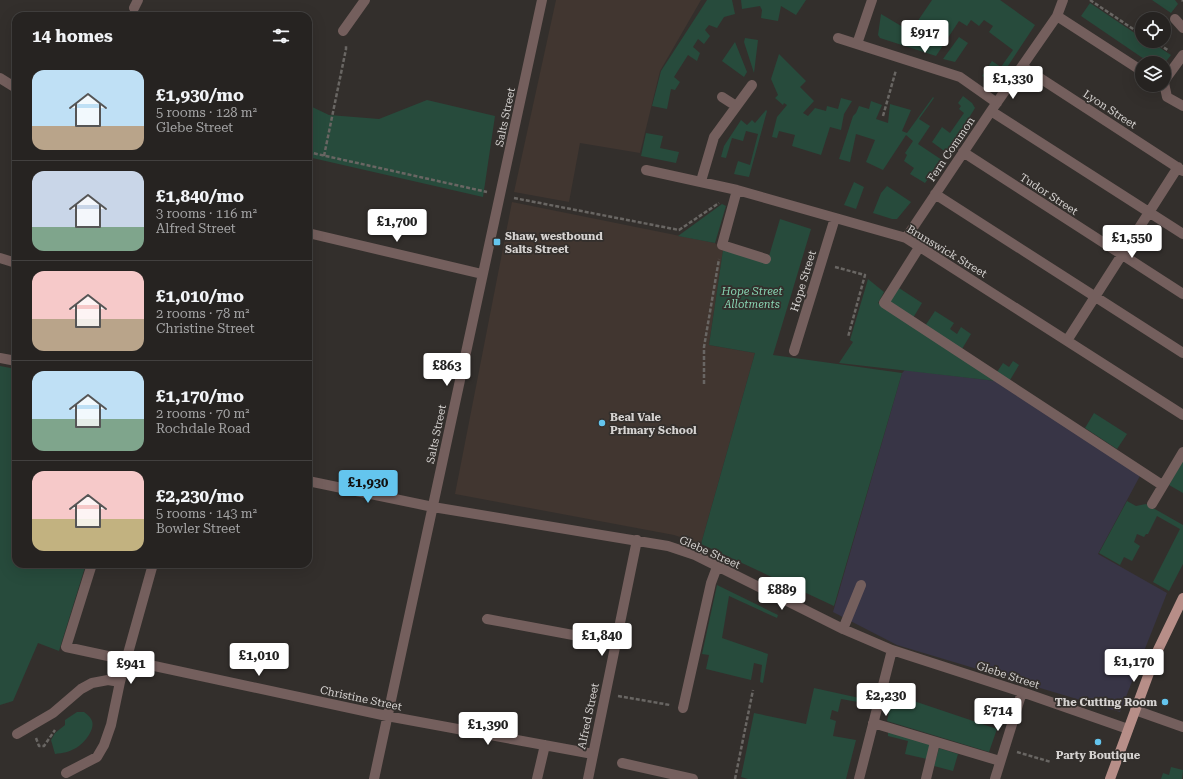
<!DOCTYPE html>
<meta charset="utf-8">
<style>
body{margin:0;font-family:"Roboto Serif",serif;background:#322f2e;color:#f1f3f6;height:100vh;display:flex;flex-direction:column;font-size:15px;white-space:nowrap}
*{box-sizing:border-box;margin:0}
p{font-size:13px;color:#a4a4a5}
.icon{flex:none;width:22px;height:22px;fill:none;stroke:currentColor;stroke-width:2;stroke-linecap:round;stroke-linejoin:round}
.map{position:relative;flex:1;overflow:hidden}
.details{position:absolute;left:12px;top:12px;width:300px;height:556px;display:flex;flex-direction:column;background:#262321;border-radius:12px;box-shadow:0 4px 16px #0002,0 0 0 1px #42403f}
.details>*{flex:none}
.tools{position:absolute;left:1135px;top:12px;display:grid;gap:8px}
.tools a{display:grid;place-items:center;width:36px;height:36px;border-radius:50%;background:#262321;box-shadow:0 4px 16px #0002,0 0 0 1px #42403f;font-size:20px}
.price{position:absolute;translate:-50% -34px;padding:0 9px;border-radius:4px;background:#fff;color:#222;font-size:13px;line-height:26px;filter:drop-shadow(0 1px 2px #0008)}
.price::after{content:'';position:absolute;left:50%;top:24px;width:12px;height:9px;margin-left:-6px;background:inherit;clip-path:polygon(0 0,100% 0,50% 100%)}
.price.selected{background:#64c5ee;color:#111}
ul{padding:0;list-style:none}
li{display:flex;align-items:center;gap:12px;height:100px;padding:0 20px}
li+li{border-top:1px solid #42403f}
li span{display:grid;place-items:center;flex:none;width:112px;height:80px;border-radius:12px;color:#555}
li>.icon{margin-inline-start:auto}
span .icon{width:48px;height:48px;fill:#fffc;stroke-width:1}
li b{font-size:17px}
h2{display:flex;justify-content:space-between;align-items:center;height:48px;padding:0 20px;font-size:17px}
.map>svg:first-child{display:block}
.built{fill:#413630}
.industrial{fill:#383546}
.green{fill:#274b3c}
.lines{fill:none;stroke-linecap:round;stroke-linejoin:round}
.path{stroke:#696663;stroke-width:2.5;stroke-dasharray:4 2;stroke-linecap:butt}
.minor{stroke:#745f5d;stroke-width:10}
.major{stroke:#b78e88;stroke-width:10}
.poi-dot{fill:#64c5ee;stroke:#332f2c;stroke-width:1.5}
.labels{text-anchor:middle;stroke-width:3.5;stroke-linejoin:round;paint-order:stroke}
.street-label{font-size:11px;fill:#d5d2d0;stroke:#332f2c}
.poi-label{font-size:11px;font-weight:bold;fill:#d5d2d0;stroke:#332f2c;text-anchor:start}
.park-label{font-size:11px;font-style:italic;fill:#87d3b1;stroke:#332f2c}
</style>
<div class="map">
<svg width="1183" height="779" viewBox="0 0 1183 779">
<rect width="100%" height="100%" fill="#332f2c"/>
<path class="built" d="M556 0H701L660 71 640 153 580 143 569 202 514 192Z
M512 202 715 243 723 250 709 345 755 353 701 544 674 535 455 494Z"/>
<path class="industrial" d="M905 370 996 381 1141 474 1098 554 1167 593 1120 712 897 645 833 612 902 373Z"/>
<path class="green" d="M707 0H732L735 14 724 17 717 28 709 25 705 30 710 36 704 44 698 39 693 47 700 53 697 61 688 55 674 77 680 82 675 90 671 89 667 109 652 106 661 71Z
M741 0H806L796 15 781 6 778 21 761 18 762 10 760 6 742 9Z
M932 0H1000L1035 25 1002 75 992 81 982 76 992 61 1001 67 1013 50 989 32 993 26 984 20 979 26 971 20 967 26 959 21 936 56 880 38 878 35 881 14 908 30 912 24 915 25Z
M1152 0H1175L1178 4 1171 13Z
M1090 3 1142 38V41L1150 44 1151 42 1171 55 1164 64 1150 63 1081 16Z
M959 37 968 43 955 62 943 59Z
M745 38 758 40 754 73 744 42Z
M735 42 747 72 744 77 722 61Z
M779 54 806 81 800 87 814 101 803 113 808 116 815 108 826 111 827 106 838 109 841 98 852 101 844 114 841 130 830 127 821 155 792 146 795 135 779 131 777 138 772 137 777 117 787 105 784 103 783 105 775 98 778 95 771 79Z
M963 96 972 103 975 108 947 153 932 142 942 127 950 133 964 113 959 109 961 106 958 103Z
M933 97 934 98 919 119 930 126 918 144 942 160 925 183 910 174 914 168 904 161 907 155 905 153 913 141 906 135 883 170 866 162 875 140 856 134 850 162 839 159 853 116 856 113 859 106 869 109 871 101 882 105 876 119 888 123 890 104 911 110 902 131 907 133Z
M427 100 495 116 483 197 308 157V105L329 115 379 119Z
M766 110 767 111 749 177 734 174 738 161 750 165 758 134 746 131 743 141 732 138 726 158 721 157 724 146 741 120 747 125 752 120 755 123Z
M646 133 663 136 660 148 679 152 676 163 641 156Z
M854 182 864 187 856 209 844 205Z
M887 186 911 202 897 219H892L873 213 881 193Z
M722 204 726 206 715 243 678 236Z
M780 219 811 229 773 355 902 373 834 606 701 544 755 353 709 345 723 250 769 256Z
M868 279 884 292 878 303 996 381 839 363 853 342 850 340Z
M899 288 922 303 913 318 889 303Z
M935 311 954 323 950 329 957 334 961 327 971 334 962 349 925 326Z
M1013 361 1019 365 1010 380 997 372 1003 363 1009 367Z
M0 366 16 369V564H86L59 651 38 643 13 701 0 705Z
M1094 413 1127 434 1117 449 1085 428Z
M1182 462H1183V493L1169 485Z
M1127 501 1136 506 1146 504 1183 525V564L1169 591 1153 582 1180 529 1157 516 1148 534H1146L1144 537 1137 534 1134 542 1140 546 1132 561 1124 557 1120 565 1099 553Z
M717 585 778 615 777 618 729 596 722 638 768 654 763 683 760 682 762 665 754 663 751 680 706 669 709 655 702 654Z
M814 688 864 699V703L841 699 838 712 832 710 830 719 836 721 833 736 856 740 846 779H748L741 777 754 713 806 724Z
M893 694 997 729 989 752 887 721Z
M77 712H84C87 714 90 717 91 719 97 728 84 744 76 748 69 752 63 753 55 754L51 740 55 733 65 725V720Z
M888 732 931 744 927 759 905 754 908 741 888 736Z
M939 748 958 754 953 771 934 766Z
M1171 767 1183 770 1182 779H1161L1163 773 1169 775Z"/>
<g class="lines">
<path class="path" d="M1090 0 1142 35
M1182 0 1183 1
M1154 41 1169 51
M883 116 896 70
M308 152 487 192
M324 156 346 49V45
M514 198 679 230 719 203
M835 267 865 275 848 337
M704 384V347L719 259
M618 696 670 705
M36 738 39 746H44L55 730
M1017 752 1051 762
M735 779 753 690"/>
<path class="minor" d="M134 8 138 0
M1057 16 1063 0
M1175 19 1183 28
M343 31 365 0
M838 38 960 77 997 103
M857 44 872 0
M1023 67 1183 171
M0 78 16 88
M1164 81 1183 55
M1164 83 1167 97 1183 106
M722 97 736 106
M991 111 1183 234
M963 152 1183 294
M646 170 737 190 906 238 1183 415
M701 181 714 137 752 85
M737 190 722 245 766 259
M935 194 1183 353
M308 233 482 274
M906 238 991 111 1057 16 1142 71
M920 246 884 303 1162 485
M0 258 16 263
M1068 339 1178 167
M794 351 835 218
M0 358 16 361
M308 481 433 507 668 546 695 555 843 629 892 650 1022 692 1128 729
M1152 504 1183 452
M92 564 66 647 387 716 593 754
M487 619 616 643
M843 629 861 585
M683 708 711 583 717 567
M1135 710 1183 727
M873 723 1000 761
M17 734 53 713 81 689 92 683 108 680 120 682
M622 763 693 779
M66 773 97 757 104 745 111 725 120 682 153 564
M374 779 542 0
M537 779 545 745
M588 779 637 540
M859 779 892 650
M926 779 935 742
M995 779 1022 692"/>
<path class="major" d="M1110 779 1156 654 1183 598"/>
</g>
<g class="poi-dot">
<rect x="493" y="238" width="8" height="8" rx="2"/>
<circle cx="602" cy="423" r="4"/>
<circle cx="1165" cy="702" r="4"/>
<circle cx="1098" cy="742" r="4"/>
</g>
<g class="labels">
<g class="street-label">
<text transform="translate(1110 109) rotate(33)" y="4">Lyon Street</text>
<text transform="translate(505 117) rotate(-78)" y="4">Salts Street</text>
<text transform="translate(951 149) rotate(-56)" y="4">Fern Common</text>
<text transform="translate(1049 194) rotate(33)" y="4">Tudor Street</text>
<text transform="translate(947 251) rotate(31)" y="4">Brunswick Street</text>
<text transform="translate(803 281) rotate(-73)" y="4">Hope Street</text>
<text transform="translate(436 434) rotate(-78)" y="4">Salts Street</text>
<text transform="translate(710 552) rotate(24)" y="4">Glebe Street</text>
<text transform="translate(1008 675) rotate(18)" y="4">Glebe Street</text>
<text transform="translate(361 698) rotate(12)" y="4">Christine Street</text>
<text transform="translate(588 716) rotate(-78)" y="4">Alfred Street</text>
</g>
<g class="poi-label">
<text x="505" y="240">Shaw, westbound<tspan x="505" dy="13">Salts Street</tspan></text>
<text x="610" y="421">Beal Vale<tspan x="610" dy="13">Primary School</tspan></text>
<text x="1157" y="706" text-anchor="end">The Cutting Room</text>
<text x="1098" y="759" text-anchor="middle">Party Boutique</text>
</g>
<g class="park-label">
<text x="752" y="295">Hope Street<tspan x="752" dy="13">Allotments</tspan></text>
</g>
</g>
</svg>
<div class="tools">
<a><svg class="icon" aria-label="locate" viewBox="0 0 24 24"><circle cx="12" cy="12" r="6"/><path d="M12 2v4M12 18v4M2 12h4M18 12h4"/></svg></a>
<a><svg class="icon" aria-label="layers" viewBox="0 0 24 24"><path d="M12 4l9 5-9 5-9-5zM3 14l9 5 9-5"/></svg></a>
</div>
<b class="price" style="left:925px;top:54px">£917</b>
<b class="price" style="left:1013px;top:100px">£1,330</b>
<b class="price" style="left:397px;top:243px">£1,700</b>
<b class="price" style="left:1132px;top:259px">£1,550</b>
<b class="price" style="left:447px;top:387px">£863</b>
<b class="price selected" style="left:368px;top:504px">£1,930</b>
<b class="price" style="left:782px;top:611px">£889</b>
<b class="price" style="left:602px;top:657px">£1,840</b>
<b class="price" style="left:259px;top:677px">£1,010</b>
<b class="price" style="left:1134px;top:683px">£1,170</b>
<b class="price" style="left:131px;top:685px">£941</b>
<b class="price" style="left:886px;top:717px">£2,230</b>
<b class="price" style="left:998px;top:732px">£714</b>
<b class="price" style="left:488px;top:746px">£1,390</b>
<section class="details">
<h2>14 homes<svg class="icon" aria-label="filters" viewBox="0 0 24 24"><path d="M4 7h16M4 17h16"/><circle cx="9" cy="7" r="2"/><circle cx="15" cy="17" r="2"/></svg></h2>
<ul>
<li><span style="background:linear-gradient(#bfe0f5 70%,#b9a48a 0)"><svg class="icon" aria-label="home" viewBox="0 0 24 24"><path d="M3 11l9-7 9 7M6 9v11h12V9"/></svg></span><div><b>£1,930/mo</b><p>5 rooms · 128 m²</p><p>Glebe Street</p></div></li>
<li><span style="background:linear-gradient(#c9d6e8 70%,#7fa58c 0)"><svg class="icon" aria-label="home" viewBox="0 0 24 24"><path d="M3 11l9-7 9 7M6 9v11h12V9"/></svg></span><div><b>£1,840/mo</b><p>3 rooms · 116 m²</p><p>Alfred Street</p></div></li>
<li><span style="background:linear-gradient(#f6c9c9 60%,#b9a48a 0)"><svg class="icon" aria-label="home" viewBox="0 0 24 24"><path d="M3 11l9-7 9 7M6 9v11h12V9"/></svg></span><div><b>£1,010/mo</b><p>2 rooms · 78 m²</p><p>Christine Street</p></div></li>
<li><span style="background:linear-gradient(#bfe0f5 60%,#7fa58c 0)"><svg class="icon" aria-label="home" viewBox="0 0 24 24"><path d="M3 11l9-7 9 7M6 9v11h12V9"/></svg></span><div><b>£1,170/mo</b><p>2 rooms · 70 m²</p><p>Rochdale Road</p></div></li>
<li><span style="background:linear-gradient(#f6c9c9 60%,#c2b280 0)"><svg class="icon" aria-label="home" viewBox="0 0 24 24"><path d="M3 11l9-7 9 7M6 9v11h12V9"/></svg></span><div><b>£2,230/mo</b><p>5 rooms · 143 m²</p><p>Bowler Street</p></div></li>
</ul>
</section>
</div>
